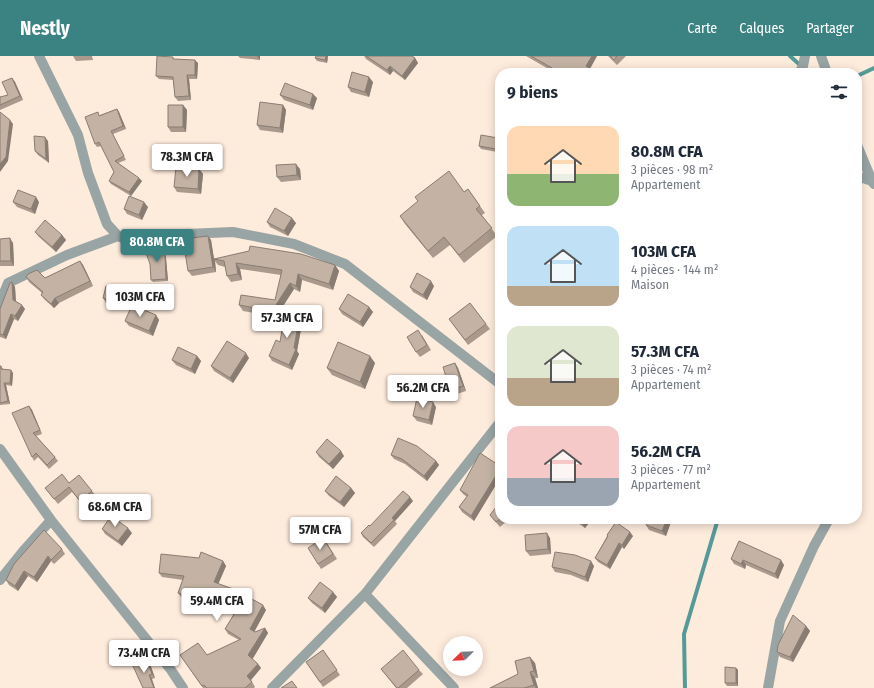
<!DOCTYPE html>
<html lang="fr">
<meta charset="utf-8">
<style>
body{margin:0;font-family:"Fira Sans Condensed",sans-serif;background:#f6f6f7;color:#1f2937;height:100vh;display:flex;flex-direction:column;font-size:15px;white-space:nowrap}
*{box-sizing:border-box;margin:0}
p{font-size:13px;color:#747a83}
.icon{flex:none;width:22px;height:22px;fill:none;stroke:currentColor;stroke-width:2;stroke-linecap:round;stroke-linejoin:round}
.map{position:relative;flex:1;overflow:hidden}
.details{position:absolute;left:495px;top:12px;width:367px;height:456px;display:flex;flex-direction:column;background:#fff;border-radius:16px;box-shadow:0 2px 10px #0003}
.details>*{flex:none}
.needle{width:26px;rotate:247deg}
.controls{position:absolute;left:443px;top:580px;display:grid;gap:8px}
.controls a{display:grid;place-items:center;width:40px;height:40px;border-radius:50%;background:#fff;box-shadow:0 2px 10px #0003;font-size:20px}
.price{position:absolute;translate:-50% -34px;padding:0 9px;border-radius:4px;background:#fff;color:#222;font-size:13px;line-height:26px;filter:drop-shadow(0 1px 2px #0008)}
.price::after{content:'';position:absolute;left:50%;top:24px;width:12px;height:9px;margin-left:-6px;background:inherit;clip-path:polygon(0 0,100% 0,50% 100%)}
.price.on{background:#3b8383;color:#fff}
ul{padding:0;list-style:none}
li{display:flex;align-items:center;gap:12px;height:100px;padding:0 12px}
li span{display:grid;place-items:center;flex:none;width:112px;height:80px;border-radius:12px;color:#555}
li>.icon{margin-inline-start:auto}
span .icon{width:48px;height:48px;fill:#fffc;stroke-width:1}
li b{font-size:17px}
h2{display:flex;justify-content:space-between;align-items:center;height:48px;padding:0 12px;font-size:17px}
header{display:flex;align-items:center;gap:24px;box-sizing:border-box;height:56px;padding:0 20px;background:#3b8383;color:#fff}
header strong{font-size:19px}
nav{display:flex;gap:22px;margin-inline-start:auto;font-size:14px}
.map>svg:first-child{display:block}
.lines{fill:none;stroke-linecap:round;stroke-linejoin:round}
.stream{stroke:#539a98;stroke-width:4}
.minor{stroke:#99a4a4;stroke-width:10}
.wall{fill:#a99a8d}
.shaded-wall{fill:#897d73}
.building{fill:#c4b3a4;stroke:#897d73}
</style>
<header>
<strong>Nestly</strong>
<nav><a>Carte</a><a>Calques</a><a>Partager</a></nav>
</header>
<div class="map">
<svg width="874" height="632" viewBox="0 0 874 632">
<rect width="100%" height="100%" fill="#fdebdc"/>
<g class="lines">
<path class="stream" d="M790 0 809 17
M857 20 874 12
M685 632 684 578 718 463"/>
<path class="minor" d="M39 0 78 79 88 117 107 168 118 180 128 184 162 179 233 176 294 188 345 208 500 328
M821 0 827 17
M799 17 803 10 805 0
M857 89 872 125
M857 120 872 125 874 128
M0 247 8 227 67 199 118 180
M0 393 51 464 171 614 183 632
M0 524 25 493 51 464
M365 538 454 632
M272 632 365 538 500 366
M768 632 780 565 814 490 829 463"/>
</g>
<path class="wall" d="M73 0H92L93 4 76 5Z
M238 0H260V4L240 2Z
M328 0 327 7 317 5 315 2Z
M364 0H412L415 2 418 7 405 24 393 15 390 19 366 3Z
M526 0H597L590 13 596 17H553L552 15Z
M608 0H626L617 9Z
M175 3 198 7 197 23H189L191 44 178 45 175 41 173 24 159 23 156 20Z
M12 22 15 26 23 44 0 54V41L8 39Z
M373 26 369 41 351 36 348 31Z
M280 39 317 42 313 54 284 44Z
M183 49 187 54 186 76H171L168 71Z
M283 49 286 54 283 77 260 74 257 69Z
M117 53 119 56 126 73 113 78 126 104 118 107 142 125 131 140 111 128 109 125 114 116 101 90 97 91 95 88 100 59Z
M498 82 500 85 497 96 481 93 479 90Z
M48 85 49 107 38 99 35 95Z
M199 113 203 118 201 138 177 136 174 131Z
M300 113 301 124 281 126 277 121Z
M468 133 485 157 482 159 497 180 464 207 450 189 433 202 405 168 400 160 464 136Z
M13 146H39L35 158 17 151Z
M148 151 142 164 127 158 124 153Z
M267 166 296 167 288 180 270 171Z
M35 176 62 179 66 184 56 196 39 181Z
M208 180 211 184 214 203 335 209 339 215 333 234 302 224 300 236 294 233 276 261 243 255 239 249 275 244 281 219 240 213 242 224 231 226 227 220 225 211 218 209 215 205 216 216 192 220 188 215Z
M0 183 13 187 14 210H0Z
M162 191 166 202 168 225 153 226 151 224Z
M80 205 83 209 93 230 59 247 54 252 44 243 41 239 42 237 29 226 26 221 45 222Z
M12 226 15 231 16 245 25 253 18 265 14 263 6 283 0 281V253Z
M434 230 427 244 413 236 410 231Z
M123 235 127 240 123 252 106 247 103 242Z
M470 247 490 273 468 289 449 263Z
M369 251 373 256 363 271 342 258 339 253Z
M156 259 159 264 153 280 129 270 125 265Z
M303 262 297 295 299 298 292 314 272 305 269 300 280 286Z
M422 279 431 294 420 301 416 296Z
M197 300 201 305 195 318 176 309 172 304Z
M249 302 233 327 214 315 211 310Z
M375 307 365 333 332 319 327 312Z
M455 307 458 312 466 335 454 339 450 334Z
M0 310H1L3 313 13 317 12 330 6 329 10 348 0 349Z
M29 350 32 354 42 378 36 380 55 401 58 405 49 413 38 401 34 405 32 401Z
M436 351 432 369 417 365 413 360Z
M316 396 344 400 333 413 319 401Z
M391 399 436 405 439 409 427 425 405 408 394 403Z
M500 410V422L474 465 462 456 459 451 467 441 463 438 460 434Z
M69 427 92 435 96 440 84 450 72 436 58 448 45 432Z
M351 432 355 437 344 451 329 440 325 435Z
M413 445 395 465 397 468 374 491 363 481 361 477 370 470Z
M490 459 500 463H509L500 471Z
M572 463H592L585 472Z
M672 463 666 480 649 474 646 469Z
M102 473 132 477 122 490 105 478Z
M607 479 633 480 624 493 622 491 610 513 598 506 595 502 607 480Z
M550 482 551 498 530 500 526 495Z
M739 485 784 509 778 523 746 509 745 513 734 508 731 503Z
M327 487 337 503 321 513 318 508Z
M62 493 65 498 54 508 51 505 37 526 28 520 18 535 9 529 6 524Z
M223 505 226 510 218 528 266 554 254 576H255L265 572 268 577 252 603 258 608 261 612 251 624 255 631 254 632H203L180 599H207L239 584 228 578 225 573 234 558 213 551 212 553 182 542 178 537 183 524 162 521 159 517Z
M594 510 588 526 571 519 555 516 552 511Z
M333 536 337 541 325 557 312 547 308 542Z
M806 570 810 575 793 606 780 601 777 596Z
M323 594 340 619 323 631 306 606Z
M147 604 150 608 155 622 152 623 143 632Z
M535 607 538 622H535L538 632H490L518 618Z
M736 612 738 614V630H727L725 627Z
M381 613 419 614 423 618 407 632H396Z"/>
<path class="shaded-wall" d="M257 0H260V4Z
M326 0H328L327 7 325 4Z
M592 0H597L589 14 586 10Z
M415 2 418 7 405 24 402 20Z
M195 4 198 7 197 23 195 19Z
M390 10 393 15 390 19 387 14Z
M187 19 189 23 191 44 189 40Z
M369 21 373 26 369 41 365 36Z
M12 22 15 26 23 44 20 40Z
M313 38 317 42 313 54 310 49Z
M183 49 187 54 186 76 183 71Z
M283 49 286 54 283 77 280 72Z
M117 53 119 56 126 73 123 70Z
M10 64 13 68 8 105 0 116V108Z
M45 81 48 85 49 107 46 103Z
M498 82 500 85 497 96 496 93Z
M296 108 300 113 301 124 297 119Z
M199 113 203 118 201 138 198 133Z
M139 122 142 125 131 140 129 136Z
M36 141 39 146 35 158 31 153Z
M144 146 148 151 142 164 139 159Z
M292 162 296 167 288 180 284 175Z
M62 179 66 184 56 196 52 191Z
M208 180 211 184 214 203 215 205 216 216 213 211Z
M10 182 13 187 14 210 11 205Z
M161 189 162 191 166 202 168 225 166 223Z
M80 205 83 209 93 230 90 225Z
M236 207 240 213 242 224 238 218Z
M335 209 339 215 333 234 329 228Z
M298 218 302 224 300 236 296 230Z
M431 225 434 230 427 244 423 239Z
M12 226 15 231 16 248 13 244Z
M290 227 294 233 276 261 272 255Z
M123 235 127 240 123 252 120 247Z
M55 242 59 247 54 252 51 248Z
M22 249 25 253 18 265 15 260Z
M369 251 373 256 363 271 360 266Z
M300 257 303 262 297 295 299 298 292 314 289 309 294 292Z
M11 258 14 263 6 283 3 279Z
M156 259 159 264 153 280 149 275Z
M246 297 249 302 233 327 230 322Z
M197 300 201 305 195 318 191 313Z
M370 300 375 307 365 333 360 326Z
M455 307 458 312 466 335 463 330Z
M11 314 13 317 12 330 10 327Z
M4 327 6 329 10 348 8 345Z
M433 346 436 351 432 369 429 364Z
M29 350 32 354 42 378 40 374Z
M341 395 344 400 333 413 329 408Z
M436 405 439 409 427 425 424 420Z
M500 413V422L474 465 471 460Z
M351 432 355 437 344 451 340 446Z
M410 441 413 445 395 465 392 462Z
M585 463H592L585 472 582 467Z
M667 463H672L666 480 662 475Z
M128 472 132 477 122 490 118 485Z
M630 476 633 480 624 493 622 489Z
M547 477 550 482 551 498 548 493Z
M619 487 622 491 610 513 607 509Z
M48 500 51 505 37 526 34 521Z
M743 504 746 509 745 513 741 508Z
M781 504 784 509 778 523 775 518Z
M223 505 226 510 217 531 214 526Z
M591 505 594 510 588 526 585 521Z
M24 515 28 520 18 535 15 530Z
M333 536 337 541 325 557 322 552Z
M209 546 213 551 212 553 209 548Z
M263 549 266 554 253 578 250 573Z
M806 570 810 575 793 606 790 601Z
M265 572 268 577 252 604 248 599Z
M530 601 535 607 538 622 534 615Z
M147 604 150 608 155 622 152 618Z
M258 608 261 612 250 625 247 620Z
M736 612 738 614V630L736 627Z
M530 616 535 622 538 632H536L534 629Z
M149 619 152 623 155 632H154Z"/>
<path class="building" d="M157 0 173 1V3L195 4V19H187L189 40 175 41 173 21 156 20Z
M316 0H326L325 4 315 2Z
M366 0H412L415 2 402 20 390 10 387 14Z
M531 0H592L586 10 596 17H557L551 14 552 12Z
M610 0H617L614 4Z
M352 16 369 21 365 36 348 31Z
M12 22 20 40 0 49V41L8 39 2 26Z
M285 27 313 38 310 49 280 39Z
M260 46 283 49 280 72 257 69Z
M168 49H183V71H168Z
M117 53 123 70 111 75 124 100 115 105 139 122 129 136 109 125 114 116 99 86 95 88 85 61 98 56 99 60Z
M0 56 10 64 6 101 0 108Z
M481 79 498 82 496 93 479 90Z
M34 80 45 81 46 103 35 95Z
M296 108 297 119 277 121 276 109Z
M176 111 199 113 198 133 174 131Z
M449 115 464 136 468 133 480 150 476 153 492 172 459 199 444 181 428 195 400 160 418 145 415 141Z
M18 134 36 141 31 153 13 146Z
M129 140 144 146 139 159 124 153Z
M275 152 292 162 284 175 267 166Z
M45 164 62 179 52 191 35 176Z
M208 180 213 211 188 215 183 183Z
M10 182 11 205H0V183Z
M161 189 165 199 166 223 151 224 150 208 145 194Z
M250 190 301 198 335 209 329 228 298 218 296 230 290 227 272 255 239 249 241 239 275 244 282 214 236 207 238 218 227 220 224 205 214 203 249 195Z
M80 205 90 225 55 242 51 248 41 239 43 236 26 221 28 218 37 214 45 222Z
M417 217 431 225 423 239 410 231Z
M12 226 13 244 22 249 15 260 11 258 3 279 0 278V253L10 227Z
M106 230 123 235 120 247 103 242Z
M348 238 369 251 360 266 339 253Z
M470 247 486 268 465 284 449 263Z
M132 249 156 259 149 275 125 265Z
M288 255 300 257 294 292 296 293 289 309 269 300 276 284 280 286 283 268Z
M418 274 427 289 416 296 407 281Z
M227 285 246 297 230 322 211 310Z
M338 286 370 300 360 326 327 312Z
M178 291 197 300 191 313 172 304Z
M455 307 463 330 450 334 443 311Z
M0 310H1V313L11 314 10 327H4L8 345 0 347Z
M417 342 433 346 429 364 413 360Z
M29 350 40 374 33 377 55 401 47 409 36 397 32 401 12 357Z
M398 382 417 390 436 405 424 420 402 403 391 399Z
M327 383 341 395 329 408 316 396Z
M480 397 500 410V413L471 460 459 451 468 439 460 434Z
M62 418 69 427 79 419 92 435 80 445 69 431 54 443 45 432Z
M336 420 351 432 340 446 325 435Z
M403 435 410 441 392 462 394 464 371 487 361 477 369 469 370 470Z
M500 446V463L496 466 490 459Z
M111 460 128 472 118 485 102 473Z
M575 463H585L582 467Z
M648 463H667L662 475 646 469Z
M616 466 630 476 622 489 619 487 607 509 595 502 608 480 607 479Z
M44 474 62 493 51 504 48 500 34 521 24 515 15 530 6 524 14 508Z
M547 477 548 493 526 495 525 479Z
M323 482 333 498 318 508 308 492Z
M739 485 781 504 775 518 743 504 741 508 731 503Z
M201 496 223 505 214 526 233 533 263 549 250 573 255 576 265 572 248 599 258 608 247 620 252 626 245 632H207L204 629 202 630 180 599 198 587 207 599 241 583 225 573 236 555 209 546V548L178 537 184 520 159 517 161 498 199 502Z
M555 496 575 499 591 505 585 521 567 514 552 511Z
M320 526 333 536 322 552 308 542Z
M793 559 806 570 790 601 777 596 778 589Z
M323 594 337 614 320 626 306 606Z
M403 594 419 614 398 632H397L381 613Z
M530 601 534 615 530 616 534 629 524 632H490L518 618 515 605Z
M147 604 152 618 149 619 154 632H143L133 610Z
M725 611 736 612V627H725Z
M292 625 297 632H281Z"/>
</svg>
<div class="controls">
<a><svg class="needle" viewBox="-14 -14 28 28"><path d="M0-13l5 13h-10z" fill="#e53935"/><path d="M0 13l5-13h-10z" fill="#747a83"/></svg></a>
</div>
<b class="price" style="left:187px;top:122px">78.3M CFA</b>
<b class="price on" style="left:157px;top:207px">80.8M CFA</b>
<b class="price" style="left:140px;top:262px">103M CFA</b>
<b class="price" style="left:287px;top:283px">57.3M CFA</b>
<b class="price" style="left:423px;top:353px">56.2M CFA</b>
<b class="price" style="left:115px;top:472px">68.6M CFA</b>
<b class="price" style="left:320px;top:495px">57M CFA</b>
<b class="price" style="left:217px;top:566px">59.4M CFA</b>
<b class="price" style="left:144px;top:618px">73.4M CFA</b>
<section class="details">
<h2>9 biens<svg class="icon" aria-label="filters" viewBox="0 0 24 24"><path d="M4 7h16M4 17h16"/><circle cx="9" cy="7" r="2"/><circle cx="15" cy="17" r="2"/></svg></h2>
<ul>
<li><span style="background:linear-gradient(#ffd9b3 60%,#8fb573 0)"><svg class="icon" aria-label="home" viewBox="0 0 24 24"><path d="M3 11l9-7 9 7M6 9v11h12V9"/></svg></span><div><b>80.8M CFA</b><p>3 pièces · 98 m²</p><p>Appartement</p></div></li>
<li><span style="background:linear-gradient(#bfe0f5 75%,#b9a48a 0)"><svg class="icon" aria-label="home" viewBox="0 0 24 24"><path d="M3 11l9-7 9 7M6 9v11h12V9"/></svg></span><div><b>103M CFA</b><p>4 pièces · 144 m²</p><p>Maison</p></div></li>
<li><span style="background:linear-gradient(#dfe7d0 65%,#b9a48a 0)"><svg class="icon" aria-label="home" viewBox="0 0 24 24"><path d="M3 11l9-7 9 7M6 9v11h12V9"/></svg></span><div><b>57.3M CFA</b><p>3 pièces · 74 m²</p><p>Appartement</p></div></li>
<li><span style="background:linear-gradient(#f6c9c9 65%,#9aa5b1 0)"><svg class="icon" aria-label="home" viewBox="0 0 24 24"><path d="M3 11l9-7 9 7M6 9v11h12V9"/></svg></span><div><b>56.2M CFA</b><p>3 pièces · 77 m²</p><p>Appartement</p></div></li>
</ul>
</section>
</div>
